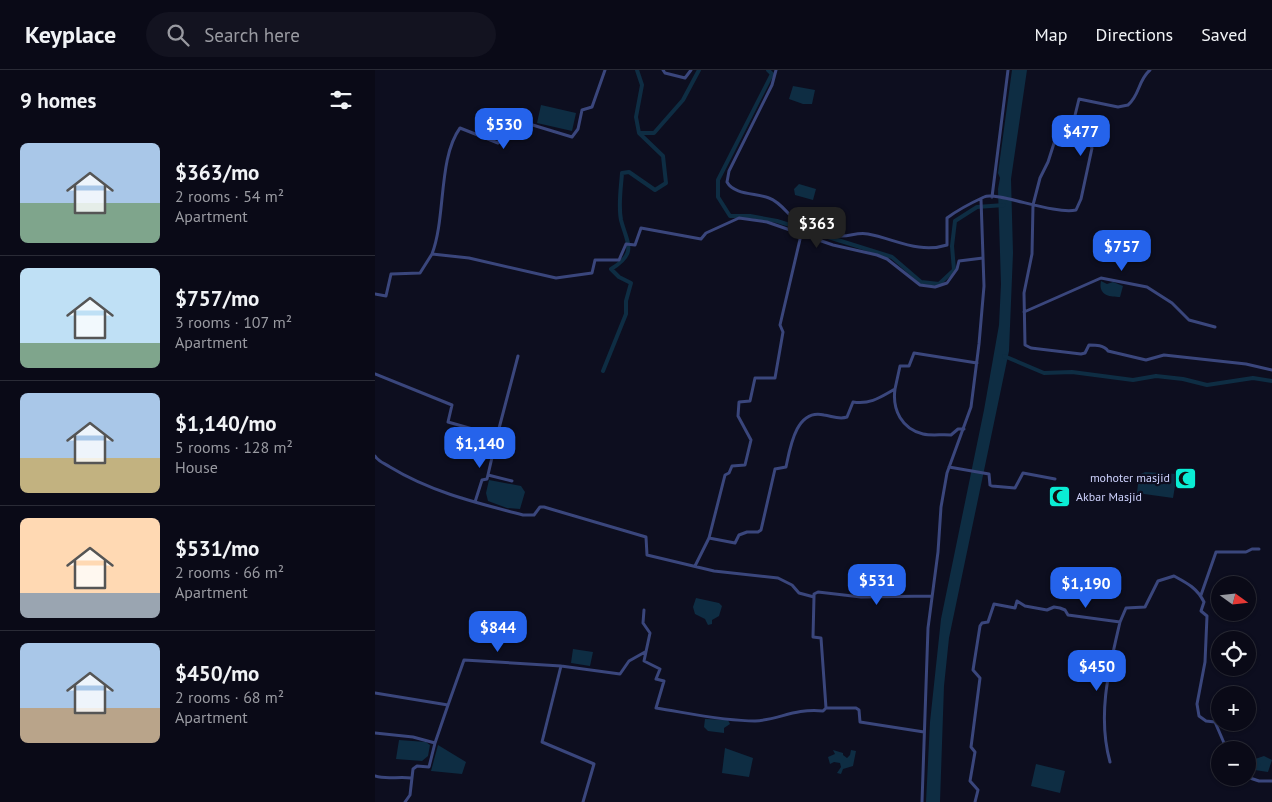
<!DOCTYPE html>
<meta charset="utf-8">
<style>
body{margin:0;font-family:"PT Sans",sans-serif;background:#131320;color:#f1f3f6;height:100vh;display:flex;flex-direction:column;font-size:19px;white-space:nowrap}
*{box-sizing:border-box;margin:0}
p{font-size:16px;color:#999aa1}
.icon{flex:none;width:28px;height:28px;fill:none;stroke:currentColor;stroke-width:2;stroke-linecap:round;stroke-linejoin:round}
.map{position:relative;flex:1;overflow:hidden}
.panel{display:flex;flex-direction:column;background:#0a0a17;width:375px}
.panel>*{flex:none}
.needle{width:32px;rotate:105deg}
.tools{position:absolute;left:836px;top:506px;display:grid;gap:10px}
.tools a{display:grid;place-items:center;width:45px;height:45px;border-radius:50%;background:#0a0a17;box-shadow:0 1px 4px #0004,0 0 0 1px #2a2b36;font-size:25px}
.price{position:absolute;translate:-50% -42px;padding:0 11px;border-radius:10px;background:#2563eb;color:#fff;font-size:16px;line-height:32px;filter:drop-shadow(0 1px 2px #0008)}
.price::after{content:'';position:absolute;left:50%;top:30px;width:15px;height:11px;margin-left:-8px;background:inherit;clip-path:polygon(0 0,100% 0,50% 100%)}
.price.selected{background:#222;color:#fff}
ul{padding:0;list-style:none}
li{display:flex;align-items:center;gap:15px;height:125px;padding:0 20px}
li+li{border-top:1px solid #2a2b36}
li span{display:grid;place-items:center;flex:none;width:140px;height:100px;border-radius:8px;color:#555}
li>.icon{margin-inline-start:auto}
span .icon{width:60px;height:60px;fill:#fffc;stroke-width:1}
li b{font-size:21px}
h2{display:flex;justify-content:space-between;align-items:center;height:60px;padding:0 20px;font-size:21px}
header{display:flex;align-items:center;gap:30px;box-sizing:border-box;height:70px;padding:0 25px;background:#0a0a17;border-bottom:1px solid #2a2b36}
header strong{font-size:24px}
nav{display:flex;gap:28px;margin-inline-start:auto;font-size:18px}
.search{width:350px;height:45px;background:#131320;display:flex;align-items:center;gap:12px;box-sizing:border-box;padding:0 18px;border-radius:28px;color:#999aa1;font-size:19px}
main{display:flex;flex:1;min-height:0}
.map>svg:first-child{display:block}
.water{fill:#0e2d43}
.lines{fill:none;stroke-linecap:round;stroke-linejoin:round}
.canal{stroke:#0e2d43;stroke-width:4}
.street{stroke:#3a467c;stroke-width:3}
.labels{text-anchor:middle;stroke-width:4.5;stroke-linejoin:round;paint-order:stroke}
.poi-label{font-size:12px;fill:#ced2fd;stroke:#0d0e1f;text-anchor:end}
</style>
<header>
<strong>Keyplace</strong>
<div class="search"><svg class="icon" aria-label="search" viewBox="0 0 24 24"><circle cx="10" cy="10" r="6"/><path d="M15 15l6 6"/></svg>Search here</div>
<nav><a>Map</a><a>Directions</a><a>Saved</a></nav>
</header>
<main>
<section class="panel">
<h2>9 homes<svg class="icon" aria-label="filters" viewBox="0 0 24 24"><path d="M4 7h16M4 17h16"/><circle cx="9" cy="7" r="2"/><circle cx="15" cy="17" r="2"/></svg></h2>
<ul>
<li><span style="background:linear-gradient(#a9c7e8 60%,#7fa58c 0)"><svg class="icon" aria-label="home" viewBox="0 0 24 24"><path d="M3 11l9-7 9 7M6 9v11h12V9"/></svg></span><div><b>$363/mo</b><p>2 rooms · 54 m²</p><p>Apartment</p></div></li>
<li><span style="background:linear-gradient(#bfe0f5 75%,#7fa58c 0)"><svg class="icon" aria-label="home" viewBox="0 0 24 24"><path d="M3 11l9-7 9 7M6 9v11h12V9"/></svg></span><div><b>$757/mo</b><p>3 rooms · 107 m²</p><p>Apartment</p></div></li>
<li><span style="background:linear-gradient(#a9c7e8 65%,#c2b280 0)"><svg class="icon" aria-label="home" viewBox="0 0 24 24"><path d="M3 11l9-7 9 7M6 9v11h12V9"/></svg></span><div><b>$1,140/mo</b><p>5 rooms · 128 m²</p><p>House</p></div></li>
<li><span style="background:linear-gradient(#ffd9b3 75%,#9aa5b1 0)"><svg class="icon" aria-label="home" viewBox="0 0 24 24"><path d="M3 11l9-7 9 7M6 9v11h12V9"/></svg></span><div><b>$531/mo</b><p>2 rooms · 66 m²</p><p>Apartment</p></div></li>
<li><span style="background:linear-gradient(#a9c7e8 65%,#b9a48a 0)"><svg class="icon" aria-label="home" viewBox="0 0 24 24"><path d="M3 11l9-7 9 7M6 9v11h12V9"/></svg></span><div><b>$450/mo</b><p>2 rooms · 68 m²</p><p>Apartment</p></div></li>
</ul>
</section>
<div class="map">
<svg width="897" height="732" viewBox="0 0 897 732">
<rect width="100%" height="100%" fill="#0d0e1f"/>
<path class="water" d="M637 0H652L636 109 638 183 634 281 574 568 569 616 565 732H551L555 652 566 549 609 340 624 255 626 214 623 119 625 108 623 103Z
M418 16 440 20 437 34H428L414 29Z
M166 35 201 43 197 61 162 53Z
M424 114 441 119 438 130 420 125 419 119Z
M726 211 732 214 738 212 748 216 745 227C734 227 723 225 726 211Z
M770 402 802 404 798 428 762 423 764 405Z
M114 410 146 416 150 422 145 439 132 438 113 431 111 423Z
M321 528 344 533 347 536 344 546 337 550V554L333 555 330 549 320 544 318 537Z
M198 579 218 582 215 596 196 593Z
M330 649 353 650 355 654 349 658V663L333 661 329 657Z
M24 670 51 672 55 675 53 686 47 691 21 689Z
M63 675 91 692 87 704 56 701Z
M350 678 378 688 374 707 347 703Z
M458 680 468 683V685L472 688 475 685 476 680 481 681 478 696 468 699 466 704 462 703 466 697 465 693 459 692 455 694 453 687 460 684Z
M873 684 880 689 889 686 897 690 893 702 873 699Z
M661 694 690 701 685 723 656 716Z"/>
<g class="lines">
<path class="canal" d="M393 0 397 4 343 110V127L355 146H375L402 151 517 187 546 212 564 214 579 200 577 176 580 151 602 137 629 135
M264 63H279L308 30 324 0
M629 286 669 303 697 302 758 310 781 306 808 309 832 315 878 308 897 311
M228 301 251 244V231L256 213 244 207 236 199C263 183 252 173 246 150 243 135 246 118 247 103L254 102 280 120 291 113 288 86 264 63 261 47 267 15 262 0"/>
<path class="street" d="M288 0 290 3 310 8 316 0
M401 0 397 15 354 101 352 112C359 125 381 123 394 128 408 133 414 148 426 154 437 159 454 166 467 166 476 166 483 162 493 164 520 169 544 184 572 175V148C584 139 596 133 609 127 621 121 679 145 701 140L706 129 717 78C714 70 689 62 681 67L673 92 665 108 658 135 657 184 649 223 650 275 656 278 706 284 710 283 714 275C721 275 729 275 733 281L771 290 789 285 871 294 897 300
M695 66 704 29 743 37 753 35C765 25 763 10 775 0
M617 127 633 0
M57 184C71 148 63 88 85 58L123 73 134 65 146 62 151 53 197 67 203 59 207 40 217 37 230 0
M0 224 11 226 16 204 45 203 57 184 94 188 181 208 217 203 220 190H244L251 174 260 175 266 158 326 169 331 163 364 148 392 152 458 175 502 185 512 189 545 215 560 217 572 213 582 199 584 191 608 188
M649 242 726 208 772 217 797 233 814 250 840 257
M0 304 77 335 73 352 122 366 143 286
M520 319 525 296H534L539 283 602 293
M0 386C4 392 9 393 15 397 56 422 102 433 148 445H159L165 437H169L271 467 272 485 339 501 403 508 417 515 424 523 439 527
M574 397 614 404 615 415 617 416 640 418 648 403 680 409
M113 405 137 411
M100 432 107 410 112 409 122 366
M334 468 360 473 364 465 372 462H383L386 460 400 399 411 397C415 378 421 338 449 345 457 346 464 350 472 347L478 332C495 335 506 327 520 319 517 340 527 359 548 364 557 366 567 364 576 365L583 359H589
M320 496 334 468 350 405 354 403 357 396 370 395 376 370 363 346 364 332 375 331 380 308H400L408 262 405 255 426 165
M826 525 841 482H871L877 479H884
M269 540 268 553 275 563 269 591 285 599 281 609 289 611 281 638C313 643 348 651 380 651 404 650 419 638 448 641L451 638
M186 596 167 672 219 694 208 732
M0 623 73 635 89 590 186 596 245 604 254 591 270 582
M549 662 485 652 484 640 481 638H451L446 568 438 567 439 527V524L443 522 486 527 557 526
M0 663 38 667 60 673 73 635
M735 692C722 645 734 599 745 552
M0 706C12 710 23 706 36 708
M872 707 884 711H897
M30 732 35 725 38 699 42 696 54 697 60 673
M547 732 553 558 563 482 566 437 572 403 596 337 604 274 609 216 606 129
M600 732 603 720 595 711 600 682 596 677 605 608 598 600 605 556 607 553 613 552 619 534 640 538 642 531 650 536 672 540 679 537 685 538 690 540 693 545 745 552 751 538 770 537 783 511 799 506C812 513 822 518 829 532L826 541 832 546 830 592 822 634 824 646 831 651 840 652 852 680"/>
</g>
<defs>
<symbol id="mosque-square" viewBox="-11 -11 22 22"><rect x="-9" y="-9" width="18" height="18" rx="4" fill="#0aedd4" stroke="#0d0e1f"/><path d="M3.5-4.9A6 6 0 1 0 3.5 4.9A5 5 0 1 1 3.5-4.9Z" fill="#111"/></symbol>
</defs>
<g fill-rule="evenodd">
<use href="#mosque-square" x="798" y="396" width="25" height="25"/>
<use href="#mosque-square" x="672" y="414" width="25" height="25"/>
</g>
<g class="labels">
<g class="poi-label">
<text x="795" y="412">mohoter masjid</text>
<text x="701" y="431" text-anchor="start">Akbar Masjid</text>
</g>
</g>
</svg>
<div class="tools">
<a><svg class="needle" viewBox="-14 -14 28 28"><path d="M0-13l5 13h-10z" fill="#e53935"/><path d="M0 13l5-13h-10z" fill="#999aa1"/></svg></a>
<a><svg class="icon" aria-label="locate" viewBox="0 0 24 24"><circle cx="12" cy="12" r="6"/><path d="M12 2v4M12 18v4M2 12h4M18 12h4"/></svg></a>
<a>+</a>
<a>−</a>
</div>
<b class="price" style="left:129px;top:80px">$530</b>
<b class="price" style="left:706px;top:87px">$477</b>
<b class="price selected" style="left:442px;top:179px">$363</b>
<b class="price" style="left:747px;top:202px">$757</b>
<b class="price" style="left:105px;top:399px">$1,140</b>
<b class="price" style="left:502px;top:536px">$531</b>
<b class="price" style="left:711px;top:539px">$1,190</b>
<b class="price" style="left:123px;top:583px">$844</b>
<b class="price" style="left:722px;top:622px">$450</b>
</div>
</main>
